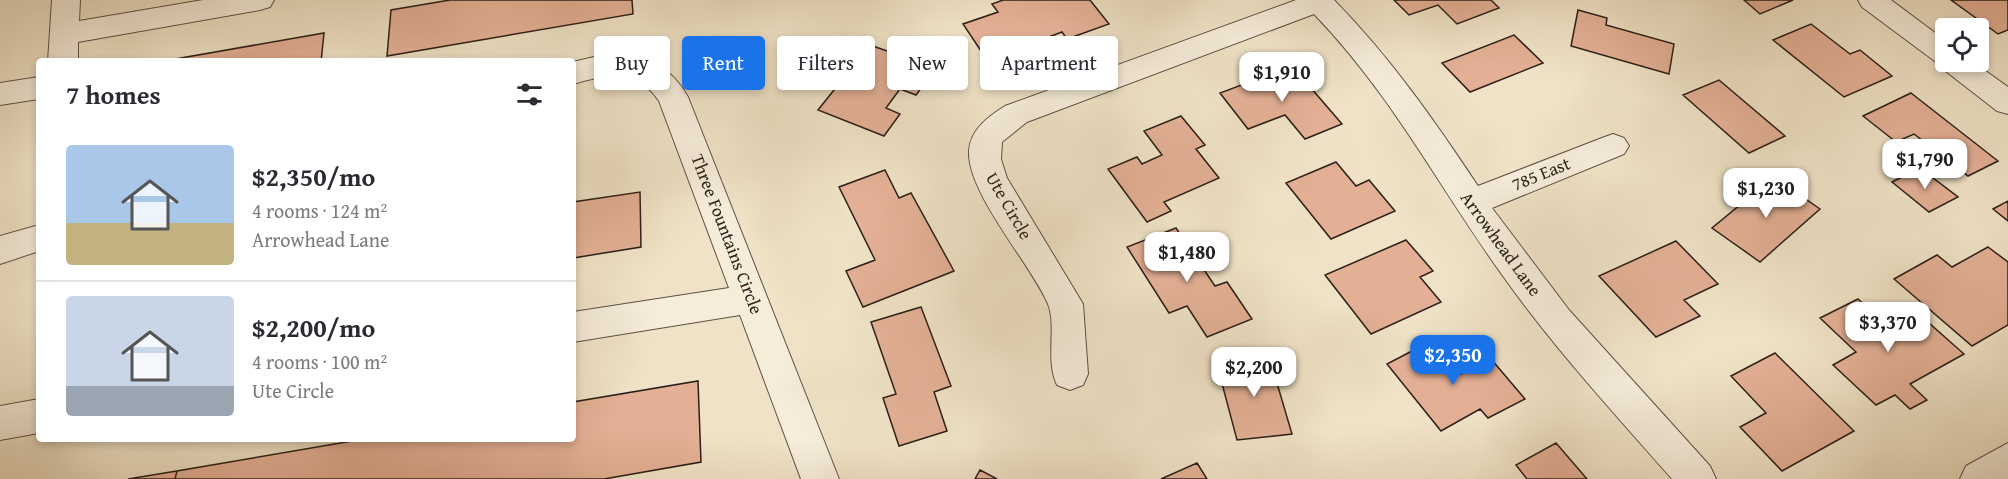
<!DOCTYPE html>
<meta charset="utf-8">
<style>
body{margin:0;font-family:"Gentium Book Plus",serif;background:#f2f2f3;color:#2b2b33;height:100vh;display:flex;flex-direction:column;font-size:22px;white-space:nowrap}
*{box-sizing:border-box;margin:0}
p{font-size:20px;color:#7c7c81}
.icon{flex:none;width:33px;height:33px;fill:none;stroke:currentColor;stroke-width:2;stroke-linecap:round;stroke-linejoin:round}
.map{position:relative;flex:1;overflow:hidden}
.details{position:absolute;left:36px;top:58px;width:540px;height:384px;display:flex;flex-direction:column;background:#fff;border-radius:6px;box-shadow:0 3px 9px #0003}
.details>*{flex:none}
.hud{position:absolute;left:594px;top:36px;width:570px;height:54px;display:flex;gap:12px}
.buttons{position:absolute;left:1935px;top:18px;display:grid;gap:12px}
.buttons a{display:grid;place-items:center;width:54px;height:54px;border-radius:6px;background:#fff;box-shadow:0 3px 9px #0003;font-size:30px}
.price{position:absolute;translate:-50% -51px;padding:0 14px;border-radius:12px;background:#fff;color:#222;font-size:20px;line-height:39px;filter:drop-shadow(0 2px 3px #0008)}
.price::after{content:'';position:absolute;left:50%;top:36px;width:18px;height:14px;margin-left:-9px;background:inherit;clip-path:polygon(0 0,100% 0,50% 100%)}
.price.on{background:#1a73e8;color:#fff}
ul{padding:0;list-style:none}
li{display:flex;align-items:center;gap:18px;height:150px;padding:0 30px}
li+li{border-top:2px solid #e1e1e2}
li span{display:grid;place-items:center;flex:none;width:168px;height:120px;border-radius:6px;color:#555}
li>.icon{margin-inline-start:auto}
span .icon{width:72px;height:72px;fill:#fffc;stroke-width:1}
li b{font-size:26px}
h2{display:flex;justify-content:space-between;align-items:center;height:72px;padding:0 30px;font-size:26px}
.chip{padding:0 21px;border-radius:6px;background:#fff;box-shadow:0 3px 9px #0003;font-size:21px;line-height:54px}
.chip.on{background:#1a73e8;color:#fff}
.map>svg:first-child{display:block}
.building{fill:#e3b095;stroke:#2c1f19;stroke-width:1.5}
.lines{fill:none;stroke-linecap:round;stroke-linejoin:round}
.minor-casing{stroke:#5d5044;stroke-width:2}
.minor{fill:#f5ecda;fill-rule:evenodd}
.labels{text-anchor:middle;stroke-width:4.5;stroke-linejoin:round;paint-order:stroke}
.street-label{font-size:18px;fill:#2c1f19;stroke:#f5ecda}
</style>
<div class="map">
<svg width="2008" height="479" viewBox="0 0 2008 479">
<rect width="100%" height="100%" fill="#efe2c6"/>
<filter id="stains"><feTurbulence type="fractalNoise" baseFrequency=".00333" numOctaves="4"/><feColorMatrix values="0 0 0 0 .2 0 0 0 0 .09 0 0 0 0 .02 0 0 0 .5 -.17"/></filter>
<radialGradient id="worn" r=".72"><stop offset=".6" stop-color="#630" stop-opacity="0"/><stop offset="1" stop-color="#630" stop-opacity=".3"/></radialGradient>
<path class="building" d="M450 0H632L633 14 387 56 391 10Z
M1003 0H1090L1109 24 1067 39 1062 32 1030 44 1035 51 991 66 963 24 998 12 992 4Z
M1394 0H1491L1499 8 1457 24 1438 5 1409 15Z
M1744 0H1793L1760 14Z
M1951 0H2008V30L1998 34Z
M1578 10 1607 18 1606 25 1674 44 1669 74 1571 46Z
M1811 24 1850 54 1860 50 1892 76 1844 97 1773 40Z
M324 33 321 62H158Z
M1514 35 1543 63 1470 92 1442 63Z
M870 45 936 68 916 95 900 89 886 108 900 114 884 136 818 110Z
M1292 66 1342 124 1305 139 1285 115 1248 129 1220 93Z
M1719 80 1785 136 1749 153 1683 95Z
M1911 93 1998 161 1968 176 1914 134 1896 142 1863 116Z
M1181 116 1205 145 1196 149 1219 178 1164 202 1171 211 1147 222 1108 169 1137 157 1142 164 1162 155 1144 131Z
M1336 162 1356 186 1369 180 1395 211 1331 239 1286 183Z
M1920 168 1958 197 1929 212 1892 182Z
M885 170 899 198 911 193 954 271 863 307 846 271 875 260 839 187Z
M1774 177 1820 209 1760 262 1712 228Z
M640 192 641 247 573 258V202Z
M2008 201V221L1993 209Z
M1176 228 1215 286 1227 282 1252 319 1207 337 1187 306 1169 313 1127 247Z
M1406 240 1433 271 1420 277 1441 302 1371 334 1325 275Z
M1676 241 1718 284 1684 300 1700 316 1656 337 1599 276Z
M1988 247 2008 262V325L1972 346 1894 279 1937 255 1952 267Z
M1858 299 1894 331 1921 316 1964 354 1910 384 1927 400 1910 409 1895 395 1876 405 1833 365 1856 352 1820 318Z
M921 307 951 386 934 392 947 431 899 446 883 398 896 394 871 322Z
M1433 340 1461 374 1491 359 1525 399 1488 418 1480 409 1441 431 1387 364Z
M1775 353 1854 431 1782 471 1740 427 1766 413 1731 376Z
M1269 356 1292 434 1237 440 1216 361Z
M698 381 701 462 604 479H175L177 471 358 440H573V402Z
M1556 443 1587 479H1527L1516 465Z
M1197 463 1207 479H1161Z
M980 470 997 479H975Z
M177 471 175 479H128Z"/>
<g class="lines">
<defs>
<path id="minor" d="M52 0H80L79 21 203 0H274L270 7 260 10 78 42V62H48Z
M1296 0H1334C1390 57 1434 120 1478 186L1602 138 1613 134 1624 138 1629 146 1624 154 1492 208 1569 310 1710 466 1716 479H1672C1614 413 1554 348 1503 276 1438 186 1393 96 1314 14L1027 122 1002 142 1001 159 1007 178 1083 304 1088 374 1083 385 1070 390 1057 385C1045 360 1057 327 1048 304 1031 264 966 192 969 150 971 129 989 116 1005 106Z
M1858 0H1891L1946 41V62H1973L2008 87V114L1997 111 1943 69 1940 65 1862 7Z
M629 54C656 61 674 72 688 97L839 479H801L740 315 573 342V312L729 288 659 101C635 66 609 74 573 84V62L602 55Z
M39 77V99L0 105V83Z
M39 225V251L0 264V236Z
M39 399V433L0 440V406Z
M2008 443V479H1960L1966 466Z"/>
</defs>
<use href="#minor" class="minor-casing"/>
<use href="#minor" class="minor"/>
</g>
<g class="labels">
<g class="street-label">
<text transform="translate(1541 174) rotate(-22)" y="6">785 East</text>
<text transform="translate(1009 206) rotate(60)" y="6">Ute Circle</text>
<text transform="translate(727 234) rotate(69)" y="6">Three Fountains Circle</text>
<text transform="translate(1501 244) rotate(54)" y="6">Arrowhead Lane</text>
</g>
</g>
<rect width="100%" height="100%" filter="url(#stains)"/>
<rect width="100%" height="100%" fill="url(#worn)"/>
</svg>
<div class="buttons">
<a><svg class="icon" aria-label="locate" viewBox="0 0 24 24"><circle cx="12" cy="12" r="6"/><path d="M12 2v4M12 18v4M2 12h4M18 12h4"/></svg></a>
</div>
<b class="price" style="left:1282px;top:103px">$1,910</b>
<b class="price" style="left:1925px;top:190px">$1,790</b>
<b class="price" style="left:1766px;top:219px">$1,230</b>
<b class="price" style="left:1187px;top:283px">$1,480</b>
<b class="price" style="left:1888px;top:353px">$3,370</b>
<b class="price on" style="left:1453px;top:386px">$2,350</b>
<b class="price" style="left:1254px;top:398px">$2,200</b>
<div class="hud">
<a class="chip">Buy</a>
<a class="chip on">Rent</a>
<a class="chip">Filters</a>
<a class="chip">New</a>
<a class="chip">Apartment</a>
</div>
<section class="details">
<h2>7 homes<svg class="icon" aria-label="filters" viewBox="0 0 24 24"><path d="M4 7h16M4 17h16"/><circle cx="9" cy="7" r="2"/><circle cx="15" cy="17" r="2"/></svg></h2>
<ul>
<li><span style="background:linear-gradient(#a9c7e8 65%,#c2b280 0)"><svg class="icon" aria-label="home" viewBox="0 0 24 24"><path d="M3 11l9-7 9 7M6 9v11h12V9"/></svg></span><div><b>$2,350/mo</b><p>4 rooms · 124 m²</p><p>Arrowhead Lane</p></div></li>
<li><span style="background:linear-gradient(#c9d6e8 75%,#9aa5b1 0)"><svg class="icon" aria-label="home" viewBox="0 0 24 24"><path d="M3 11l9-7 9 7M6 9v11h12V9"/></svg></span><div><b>$2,200/mo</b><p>4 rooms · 100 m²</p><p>Ute Circle</p></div></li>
</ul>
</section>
</div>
